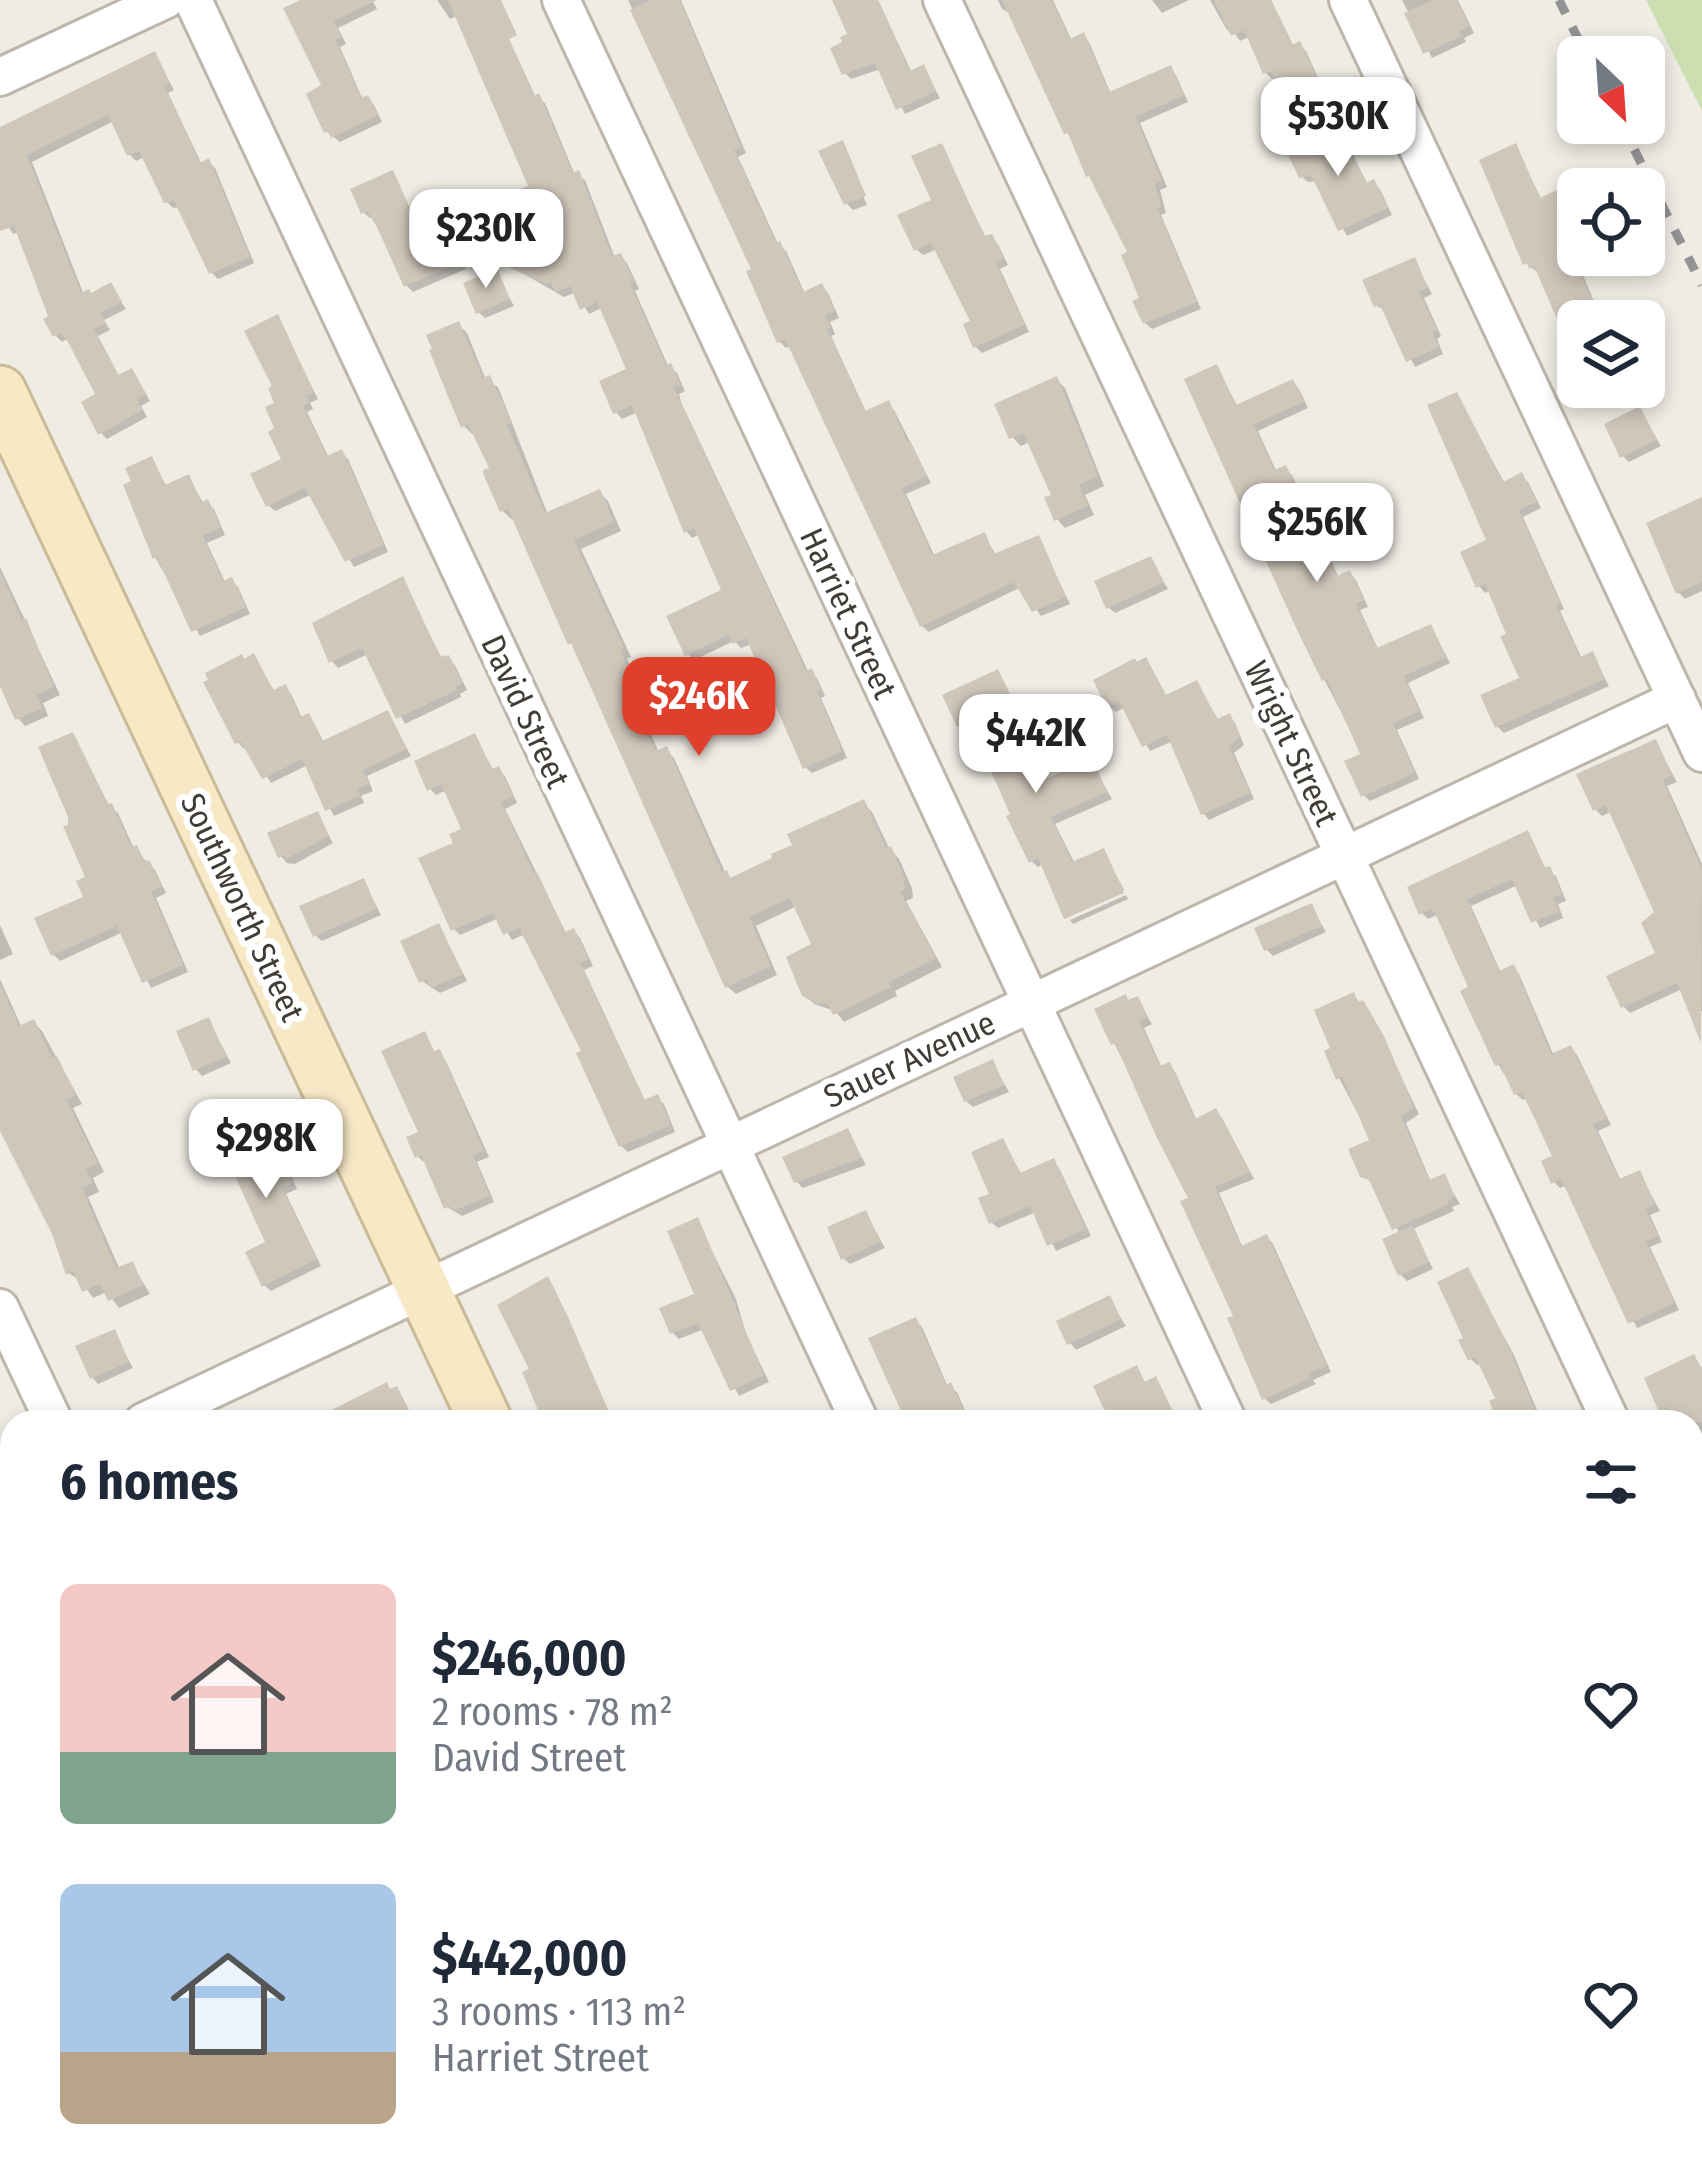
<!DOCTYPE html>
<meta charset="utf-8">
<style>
body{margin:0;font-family:"Fira Sans Condensed",sans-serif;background:#f2f2f3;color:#1f2937;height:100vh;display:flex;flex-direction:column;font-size:45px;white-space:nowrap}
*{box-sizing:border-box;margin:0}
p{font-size:39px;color:#747a83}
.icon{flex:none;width:66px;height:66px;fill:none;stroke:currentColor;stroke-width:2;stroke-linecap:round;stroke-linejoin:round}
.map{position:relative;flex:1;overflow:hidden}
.sheet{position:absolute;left:0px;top:1410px;width:1704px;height:771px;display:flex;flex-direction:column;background:#fff;border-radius:36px 36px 0 0;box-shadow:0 6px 18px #0003}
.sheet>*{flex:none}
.needle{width:78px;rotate:155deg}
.tools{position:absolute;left:1557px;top:36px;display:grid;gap:24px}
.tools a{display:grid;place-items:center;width:108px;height:108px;border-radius:18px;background:#fff;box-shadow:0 6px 18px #0003;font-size:60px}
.price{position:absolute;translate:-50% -102px;padding:0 27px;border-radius:24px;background:#fff;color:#222;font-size:39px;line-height:78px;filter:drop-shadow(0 3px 6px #0008)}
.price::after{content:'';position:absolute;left:50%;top:72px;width:36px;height:27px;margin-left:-18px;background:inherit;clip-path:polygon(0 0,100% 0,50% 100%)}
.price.selected{background:#df3f2b;color:#fff}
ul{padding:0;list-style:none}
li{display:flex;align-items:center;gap:36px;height:300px;padding:0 60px}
li span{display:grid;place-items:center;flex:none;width:336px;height:240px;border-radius:18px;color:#555}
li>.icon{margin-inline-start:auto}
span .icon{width:144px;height:144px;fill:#fffc;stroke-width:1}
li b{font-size:51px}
h2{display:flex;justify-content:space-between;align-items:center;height:144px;padding:0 60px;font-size:51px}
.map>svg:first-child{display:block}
.green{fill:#ccdfb1}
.shadow{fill:#0003}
.building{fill:#d0c7bb}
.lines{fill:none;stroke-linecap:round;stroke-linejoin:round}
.street-casing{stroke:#bdb6ab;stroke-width:42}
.secondary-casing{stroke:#cabb98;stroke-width:57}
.street{stroke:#fff;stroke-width:36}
.secondary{stroke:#f7e9c6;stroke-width:51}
.rail{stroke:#939393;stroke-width:9;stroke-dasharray:15 15;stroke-linecap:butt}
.labels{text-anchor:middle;stroke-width:12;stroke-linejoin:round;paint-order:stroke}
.street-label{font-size:33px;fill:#413c35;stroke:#fff}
</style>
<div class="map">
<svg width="1702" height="2180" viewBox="0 0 1702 2180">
<rect width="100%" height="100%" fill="#efece4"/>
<path class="green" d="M1646 0H1702V111Z"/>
<path class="shadow" d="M306 0H372L377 9 338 28 346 44 340 47 363 100 368 98 374 105 382 122 340 142 326 131 325 86Z
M437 0H491L536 98 545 103 575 175 585 180 615 258 621 257 627 263 639 289 635 291 669 368 677 373 685 391 679 394 681 402 809 673 817 678 825 696 821 698 847 758 812 773 805 767 752 644 741 648 734 641 694 660 688 654 725 591 700 534 692 538 686 531 638 412 622 419 616 412 630 371 602 308 589 314 576 292 564 297 510 266 549 248 532 187 458 16 450 19Z
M628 0H681L746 153 738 157 778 244 786 251 805 294 822 286 828 293 839 318 830 322 835 334 831 336 867 414 888 404 894 410 931 483 906 494 935 557 984 536 997 556 1038 539 1070 604 1041 616 1021 587 929 632 922 626 791 345 786 348 779 341 755 270Z
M835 0H878L912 73 923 68 940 98 905 114 881 69 851 79 845 73 851 35Z
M998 0H1053L1072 41 1083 36 1089 42 1111 94 1170 69 1176 75 1188 102 1140 123 1167 187 1160 190 1166 213 1161 215 1201 309 1152 329 1145 323 1131 254 1074 140 1067 133 1011 14 1002 9Z
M1152 0H1189L1162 13Z
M1210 0H1271L1294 47 1299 45 1306 51 1321 84 1290 98 1277 77 1272 79 1266 73 1250 36 1240 41 1231 28 1227 30Z
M1402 0H1458L1474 33 1464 38 1466 42 1432 58Z
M155 55 174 90 168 93 202 165 209 162 215 168 254 263 218 279 211 272 180 207 173 208 166 201 145 157 136 161 130 155 114 121 32 162 84 295 91 296 110 285 126 309 104 320 110 330 98 336 120 378H137L150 401 141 406 147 417 107 439 101 433 99 395 69 338 62 342 55 335 19 232 13 234 0 213V129Z
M1341 131 1368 185 1374 183 1380 189 1392 215 1347 236 1317 181 1308 182 1301 176Z
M941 146 986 238 998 244 1008 265 1000 269 1029 332 982 353 976 347 974 323 937 249 923 255 916 249 934 202Z
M842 147 867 205 853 210 847 204Z
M1515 147 1542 200 1587 179 1595 189H1578V255L1575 256 1602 321H1578V383L1561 347 1570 343 1538 273 1526 263Z
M392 174 418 224 438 215 445 222 466 269 413 292 406 285 374 216 370 218 363 212Z
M1414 261 1432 294 1424 298 1441 336 1437 339 1443 354 1415 367 1386 311 1377 306Z
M496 272 514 306 485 318 478 312Z
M277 318 318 399 310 403 313 409 307 412 329 458 342 453 348 459 388 552 354 567 310 495 275 511 268 505 285 461 276 388Z
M458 324 467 333 486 380 498 387 548 515 599 492 608 501 621 531 581 549 631 657 627 659 651 715 644 718 659 753 666 750 674 758 725 872 733 880 776 860 863 803 872 812 889 848 899 859 912 888 913 898 906 901 942 967 895 991 897 996 844 1022 835 1011 814 1004 805 994 815 946 797 906 756 926 777 975 736 994 727 986 515 518 511 519 503 511 493 469 476 433 472 434 464 426Z
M1217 368 1238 407 1293 383 1299 389 1308 408 1258 431 1277 473 1285 469 1292 475 1339 578 1349 573 1356 580 1368 607 1360 610 1379 651 1431 627 1450 663 1408 683 1424 718 1397 730 1419 779 1370 801 1363 795 1364 756 1324 679Z
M1056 379 1065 388 1104 486 1085 495 1094 515 1065 528 1057 519 1055 496 1030 442 1021 446 1012 437Z
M1457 395 1505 484 1522 476 1528 482 1541 508 1523 517 1564 609 1560 611 1582 659 1592 654 1609 686 1504 733 1497 726 1523 679 1491 590 1485 593 1479 586 1490 542Z
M1640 410 1661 446 1629 462 1623 456Z
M151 459 167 487 188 478 204 504 214 509 225 535 207 543 226 584 232 581 238 587 250 614 200 636 155 557Z
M1702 509V591L1685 599 1679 593 1650 525Z
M1150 559 1168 589 1115 613 1108 607Z
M0 567 60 695 43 703 48 716 25 726 18 718 0 678Z
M402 579 442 659 448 658 455 665 467 690 460 694 461 697 405 724 368 654 338 668 332 661Z
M253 657 275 692 285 688 291 694 303 720 308 717 314 723 324 743 388 713 411 756 367 776 373 791 361 796 364 803 334 816 308 765 271 783 248 747 244 749 238 742 245 661Z
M1146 661 1168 698 1197 684 1219 721 1229 717 1235 723 1244 745 1234 753 1254 799 1209 820 1203 813 1173 741 1150 751 1125 707 1116 712 1109 706Z
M997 673 1024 720 1012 725 1039 785 1091 762 1112 799 1055 824 1075 864 1103 851 1124 890 1066 915 1043 864 1038 867 1031 861 975 728 966 732 960 725Z
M72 735 110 807 118 813 134 849 155 870 166 893 156 898 188 972 151 988 123 932 60 961 53 954 87 898 89 878 71 827Z
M474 736 494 771 498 769 505 776 517 803 505 809 567 935 574 932 580 938 593 966 584 970 646 1103 657 1098 664 1104 675 1132 628 1152 621 1146 585 1052 525 934 512 940 499 918 460 935 454 929 457 844 465 830 447 790 436 795 430 789Z
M1655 742 1677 782 1667 786 1702 864V1011L1696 1013 1682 989 1630 1013 1623 1006 1659 955 1658 913 1612 811 1602 816 1596 810Z
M317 814 333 843 295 864 287 863 281 856Z
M1528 834 1547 871 1556 876 1566 901 1558 904 1563 918 1540 928 1518 885 1471 906 1501 973 1513 968 1519 974 1554 1056 1571 1048 1577 1055 1611 1125 1598 1131 1621 1181 1639 1173 1660 1211 1650 1215 1662 1242 1650 1247 1679 1310 1637 1328 1567 1185 1560 1188 1554 1182 1556 1158 1528 1098 1523 1100 1516 1094 1498 1064 1472 989 1439 914 1428 919 1422 913Z
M364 882 381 915 322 941 315 935Z
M1126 895 1128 899 1073 924 1070 920Z
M1311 906 1326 932 1273 956 1266 949Z
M0 925 13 954 0 960Z
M439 926 467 981 440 993 422 981Z
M0 979 22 1028 33 1022 42 1031 82 1104 73 1108 104 1172 93 1178 99 1192 88 1197 120 1270 132 1264 150 1294 119 1308 107 1292 93 1298 80 1280 68 1273 54 1233 0 1123Z
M1353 996 1369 1010 1419 1114 1406 1123 1431 1182 1444 1177 1460 1204 1452 1207 1454 1211 1413 1229 1433 1269 1407 1281 1401 1275 1400 1234 1370 1181 1363 1175 1373 1142 1339 1078 1334 1049Z
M1137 999 1152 1024 1144 1028 1162 1068 1169 1065 1175 1072 1197 1121 1215 1111 1222 1118 1254 1179 1219 1193 1243 1248 1267 1237 1273 1244 1331 1372 1313 1380 1316 1384 1271 1404 1264 1398 1192 1199 1114 1043 1130 1003Z
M208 1020 231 1063 202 1076 196 1069Z
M424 1035 436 1054 445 1059 489 1157 477 1162 494 1202 462 1216 447 1207 427 1161 424 1162 417 1156 422 1133Z
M992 1063 1009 1092 973 1107 966 1101Z
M246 1112 271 1156 278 1153 284 1159 297 1189 286 1194 321 1266 271 1291 264 1285 269 1244 233 1132Z
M847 1131 866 1165 803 1188 797 1182Z
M1003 1142 1022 1175 1053 1162 1059 1168 1091 1236 1056 1251 1036 1212 998 1228 991 1222Z
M866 1214 885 1248 850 1264 843 1258Z
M697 1221 736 1299 746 1334 769 1382 739 1396 704 1329 679 1339 673 1333 698 1296Z
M1467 1271 1513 1353 1542 1422H1502L1499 1399 1482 1363 1477 1365 1471 1359 1467 1339Z
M548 1279 612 1418 621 1414 628 1422H546L533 1371Z
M1109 1299 1126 1326 1076 1350 1070 1343Z
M916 1321 922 1327 948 1387 957 1392 970 1422H909Z
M114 1333 133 1368 98 1384 92 1377Z
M1694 1358 1702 1368V1468L1692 1445V1422H1678L1674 1414 1668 1416 1661 1410Z
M396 1389 415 1421 345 1422 392 1392Z
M12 1539V1569L0 1546Z
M1697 1745 1702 1750V1845L1692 1831V1747Z
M1702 1895V1919L1693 1898Z
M0 1906 7 1922 12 1920V1986L0 1991Z
M1702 2108V2168L1679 2180H1659L1653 2169H1692V2113Z
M903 2169H974L978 2177 971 2180H908Z
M994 2169H1026L1032 2180H999Z
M1109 2169H1162L1167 2180H1114Z
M1281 2169H1325L1330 2180H1286Z
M1426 2169H1523L1528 2180H1420L1416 2173Z"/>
<path class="building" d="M300 0H377L334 21 342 37 336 40 361 98 368 95 378 115 331 138 328 131 324 133 306 94 321 85 283 8Z
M448 0H501L517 35 509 39 534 96 539 93 573 173 579 170 612 256 621 253 634 282 630 284 666 365 671 363 680 385 674 387 676 392 806 671 812 668 821 689 817 691 842 751 803 769 746 638 732 644 728 635 685 656 666 616 721 590 694 528 684 533 634 410 631 406 613 414 599 381 626 369 597 302 580 310 570 286 555 293 551 282 546 284 504 265 545 247 520 189 528 186Z
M650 0H680L741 147 734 150 776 243 780 241 803 292 822 283 835 311 826 315 831 328 827 329 865 411 889 400 907 442 910 440 927 476 902 488 932 555 985 532 994 554 1039 535 1066 597 1032 612 1014 582 920 627 785 339 777 343 746 271 751 269 630 10Z
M832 0H878L910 71 924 64 936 91 896 110 875 63 842 75 830 48 842 42 840 37 847 34Z
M1002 0H1052L1070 39 1084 32 1109 92 1171 65 1184 95 1136 117 1162 181 1155 184 1161 206 1157 208 1197 302 1143 324 1132 301 1139 298 1121 255 1127 252 1089 176 1086 177 1068 133 1064 134Z
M1214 0H1271L1292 45 1300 41 1317 77 1281 93 1271 71 1263 74 1244 30 1231 36Z
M1433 0H1457L1470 26 1460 31 1462 36 1423 54 1404 13Z
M155 51 170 83 164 86 200 163 209 158 250 257 209 274 174 201 164 203 139 151 127 156 108 115 27 155 81 293 89 289 91 293 111 282 122 302 100 313 106 323 94 329 118 375 132 368 146 394 137 399 143 410 98 435 81 402 95 394 68 342 60 333 53 337 43 319 48 316 14 226 0 231V127Z
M1341 128 1366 183 1374 179 1388 208 1338 231 1311 175 1299 178 1287 152Z
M843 140 866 196 844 205 818 151Z
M942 143 984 236 992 234 1004 258 996 263 1025 325 973 348 963 324 970 321 931 243 914 251 897 215 931 200 911 156Z
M1516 143 1540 198 1578 180V246L1570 250 1601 321H1578V368L1534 266 1529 269 1527 263 1523 265 1479 160Z
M393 170 416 222 439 212 461 262 404 287 376 225 367 211 361 214 350 189Z
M1415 257 1428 288 1419 291 1437 330 1432 332 1439 347 1406 362 1380 305 1374 307 1362 280Z
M497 268 510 299 476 314 463 283Z
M278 314 314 392 306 396 309 403 303 406 327 456 342 449 384 545 345 562 305 488 266 507 250 474 281 459 268 432 274 428 265 407 274 403 268 388 272 386 244 331Z
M459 321 483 378 490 375 512 423 507 425 545 513 600 489 614 522 574 540 624 648 620 650 645 706 637 709 656 751 667 746 722 872 727 870 730 878 772 858 771 854 792 845 787 834 864 799 886 848 891 846 905 879 903 880 906 889 900 892 936 958 889 982 891 987 833 1015 827 1003 817 1004 802 996 786 957 811 944 790 898 749 917 771 966 725 988 571 643 568 645 508 509 500 512 484 476 483 470 489 468 468 424 461 428 429 350 432 349 426 335Z
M1217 364 1236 405 1293 379 1304 402 1254 424 1274 470 1286 465 1337 576 1350 570 1364 600 1356 604 1377 648 1431 624 1446 657 1404 676 1420 711 1393 723 1415 773 1361 797 1344 761 1360 754 1327 679 1322 681 1297 630 1184 379Z
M1057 376 1098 476 1079 485 1088 506 1054 521 1044 497 1051 495 1023 433 1009 439 994 404Z
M1457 392 1503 482 1522 472 1537 502 1519 510 1560 602 1556 604 1580 657 1593 651 1605 679 1495 728 1480 695 1519 678 1500 636 1506 634 1485 584 1476 588 1460 552 1486 540 1427 405Z
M1640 406 1657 440 1620 458 1604 424Z
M152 456 165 485 189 474 201 502 208 499 221 528 203 536 223 581 232 577 246 607 191 632 157 557 153 559 123 485 131 481 125 468Z
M1702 497V582L1676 594 1646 523Z
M1151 556 1164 582 1106 609 1094 581Z
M0 571 22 620 26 618 54 687 37 695 43 708 15 720 0 686Z
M403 576 440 657 449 655 463 683 455 687 457 690 396 719 362 648 329 663 312 623Z
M254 653 273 690 286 684 300 717 309 713 322 741 388 710 407 749 363 770 369 784 357 789 360 796 325 811 302 759 262 779 241 742 235 744 203 682 208 680 205 673 242 654 244 659Z
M1146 657 1166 695 1197 680 1217 719 1230 713 1240 737 1229 746 1250 793 1201 815 1167 735 1142 747 1119 701 1107 708 1093 680 1135 658 1137 662Z
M998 669 1019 713 1008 719 1037 783 1092 758 1107 792 1051 817 1072 862 1104 848 1124 893 1064 919 1038 858 1029 863 1006 816 1010 814 969 722 957 727 942 695Z
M73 732 108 804 112 803 131 847 137 845 145 862 149 860 162 886 151 891 183 965 142 983 117 926 51 956 34 918 83 897 76 881 85 877 63 826 68 825V817L38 747Z
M475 733 492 769 499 766 513 796 501 802 534 874 537 872 565 932 574 928 589 959 580 963 644 1100 658 1094 671 1125 619 1147 576 1053 581 1051 519 928 503 935 493 913 451 931 418 858 453 843 449 834 461 829 441 784 427 791 414 761Z
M1656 739 1672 775 1663 780 1702 870 1701 1043 1677 983 1621 1008 1606 976 1655 953 1641 923 1654 912 1606 805 1593 811 1576 774Z
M318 811 329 836 286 859 285 855 278 858 267 833Z
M1528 830 1545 868 1550 866 1562 894 1554 897 1559 912 1531 923 1512 879 1467 899 1499 971 1514 964 1551 1054 1571 1045 1607 1118 1593 1124 1619 1179 1640 1170 1655 1204 1646 1209 1658 1236 1646 1241 1675 1303 1628 1324 1561 1179 1551 1184 1541 1161 1552 1156 1522 1092 1514 1095 1500 1064 1495 1066 1460 991 1468 987 1435 913 1431 909 1419 915 1407 887Z
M364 878 377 909 313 937 299 906Z
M1312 903 1322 926 1264 951 1254 928Z
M439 923 463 974 431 988 427 979 419 983 400 941Z
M0 984 19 1026 34 1019 52 1058 57 1056 76 1095 66 1100 98 1163 86 1169 93 1183 82 1188 116 1268 133 1261 143 1285 108 1301 100 1284 82 1292 73 1271 66 1275 52 1234 0 1131Z
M1354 992 1358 1002 1363 1000 1384 1036 1414 1107 1401 1116 1429 1180 1445 1173 1455 1197 1448 1200 1449 1204 1392 1230 1369 1180 1360 1177 1348 1149 1369 1140 1342 1077 1336 1080 1324 1051 1330 1048 1314 1010Z
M1126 994 1128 1000 1138 996 1148 1017 1139 1021 1160 1066 1170 1062 1195 1119 1216 1108 1250 1172 1215 1187 1241 1246 1267 1234 1327 1366 1309 1373 1311 1378 1262 1400 1227 1318 1233 1316 1180 1201 1188 1198 1157 1138 1115 1043 1111 1045 1094 1009Z
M209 1017 226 1057 193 1071 176 1031Z
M425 1031 434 1051 440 1049 484 1151 473 1155 490 1196 453 1211 450 1206 444 1209 421 1155 415 1158 406 1137 418 1132 381 1051Z
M993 1059 1004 1085 964 1102 953 1077Z
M247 1108 269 1154 278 1149 293 1183 282 1188 317 1259 262 1287 245 1252 265 1242 217 1136 229 1131 224 1119Z
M848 1128 862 1158 794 1183 782 1157Z
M1003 1138 1020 1173 1054 1158 1086 1229 1047 1246 1030 1206 989 1224 978 1198 989 1194 971 1152Z
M866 1210 880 1242 841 1260 827 1227Z
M698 1217 764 1375 730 1391 698 1323 670 1334 659 1308 694 1294 667 1231Z
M1413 1225 1429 1262 1398 1276 1382 1239Z
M1468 1267 1507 1343 1540 1422H1498L1489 1401 1495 1398 1475 1357 1468 1361 1458 1340 1463 1338 1437 1282Z
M548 1276 569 1319 613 1422H543L522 1372 529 1369 497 1305Z
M1110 1295 1121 1319 1067 1345 1056 1321Z
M916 1317 946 1385 951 1382 969 1422H906L868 1338Z
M115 1329 129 1362 90 1379 75 1346Z
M1694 1354 1702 1370V1422H1674L1667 1408 1659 1412 1644 1378Z
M1137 1365 1145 1382 1156 1376 1178 1422H1110L1093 1386Z
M387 1382 390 1389 397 1386 411 1414 396 1422H308Z"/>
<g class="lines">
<defs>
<path id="street" d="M193 0 860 1422
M561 0 1228 1422
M942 0 1611 1422
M1348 0 1702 753
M0 77 165 0
M0 1308 54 1422
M143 1422 1677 699
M0 1488 12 1483
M1692 1595 1702 1617
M1692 1703 1702 1699
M1208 2169 1213 2180
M1578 2169 1583 2180"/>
<path id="secondary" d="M0 392 486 1422
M835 2169 840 2180"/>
</defs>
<use href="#street" class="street-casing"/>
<use href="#secondary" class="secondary-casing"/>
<use href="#street" class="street"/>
<use href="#secondary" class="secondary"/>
<path class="rail" d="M1559 0 1587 57
M1621 123 1702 285"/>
</g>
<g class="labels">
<g class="street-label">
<text transform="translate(849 613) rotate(65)" y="12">Harriet Street</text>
<text transform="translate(526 711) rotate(65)" y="12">David Street</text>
<text transform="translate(1292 743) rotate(65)" y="12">Wright Street</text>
<text transform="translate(243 907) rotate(65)" y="12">Southworth Street</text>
<text transform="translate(909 1059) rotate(-25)" y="12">Sauer Avenue</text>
</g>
</g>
</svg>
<div class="tools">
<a><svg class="needle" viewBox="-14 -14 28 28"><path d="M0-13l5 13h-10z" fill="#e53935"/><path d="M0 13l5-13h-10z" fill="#747a83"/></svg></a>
<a><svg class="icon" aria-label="locate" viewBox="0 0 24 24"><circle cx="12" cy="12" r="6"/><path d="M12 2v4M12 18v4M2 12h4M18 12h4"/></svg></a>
<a><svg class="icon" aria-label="layers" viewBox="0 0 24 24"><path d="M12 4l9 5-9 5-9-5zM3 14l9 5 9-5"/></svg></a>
</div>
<b class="price" style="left:1338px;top:179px">$530K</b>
<b class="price" style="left:486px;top:291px">$230K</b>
<b class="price" style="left:1317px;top:585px">$256K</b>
<b class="price selected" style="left:699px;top:759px">$246K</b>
<b class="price" style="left:1036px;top:796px">$442K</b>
<b class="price" style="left:266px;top:1201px">$298K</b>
<section class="sheet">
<h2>6 homes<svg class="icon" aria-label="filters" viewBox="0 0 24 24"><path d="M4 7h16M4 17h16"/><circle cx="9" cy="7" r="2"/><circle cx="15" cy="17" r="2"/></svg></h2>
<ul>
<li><span style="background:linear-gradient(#f6c9c9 70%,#7fa58c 0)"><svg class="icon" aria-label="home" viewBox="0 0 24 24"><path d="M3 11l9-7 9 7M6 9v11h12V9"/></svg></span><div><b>$246,000</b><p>2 rooms · 78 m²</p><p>David Street</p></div><svg class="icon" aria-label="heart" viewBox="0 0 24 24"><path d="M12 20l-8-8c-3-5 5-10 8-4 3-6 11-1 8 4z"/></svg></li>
<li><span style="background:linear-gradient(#a9c7e8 70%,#b9a48a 0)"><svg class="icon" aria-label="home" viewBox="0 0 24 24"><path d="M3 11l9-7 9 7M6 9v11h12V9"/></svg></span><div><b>$442,000</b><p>3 rooms · 113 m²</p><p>Harriet Street</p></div><svg class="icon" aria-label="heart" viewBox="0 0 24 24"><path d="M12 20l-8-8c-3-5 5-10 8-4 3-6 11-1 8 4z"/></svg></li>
</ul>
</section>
</div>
